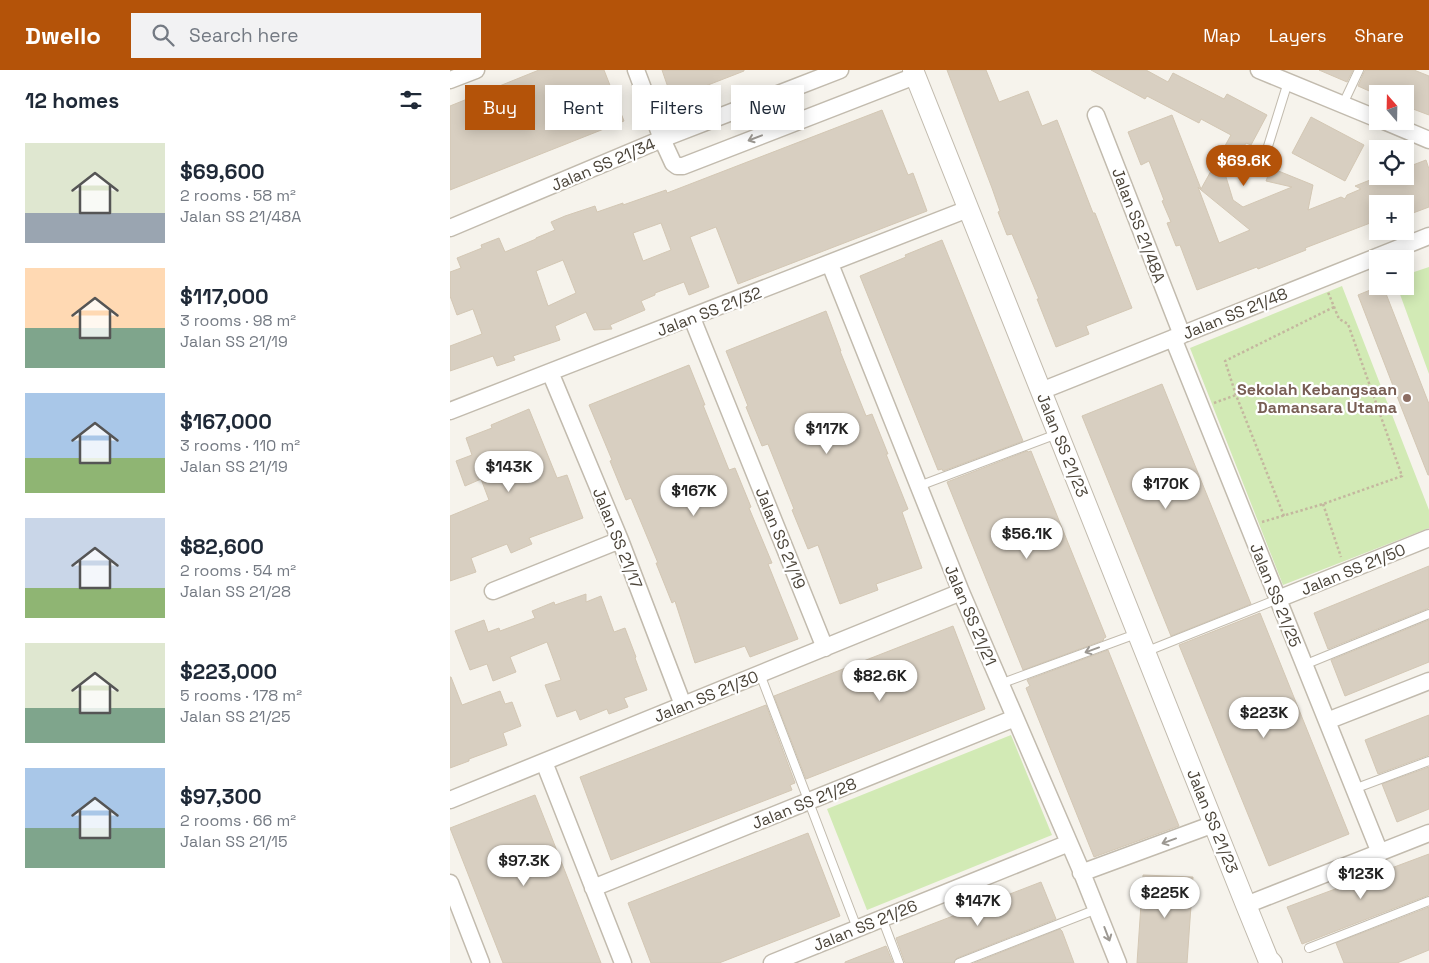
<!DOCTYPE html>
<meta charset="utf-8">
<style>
body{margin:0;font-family:"Space Grotesk",sans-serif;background:#f2f2f3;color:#1f2937;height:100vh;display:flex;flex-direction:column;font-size:19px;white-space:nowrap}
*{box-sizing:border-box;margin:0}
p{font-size:16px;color:#747a83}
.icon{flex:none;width:28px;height:28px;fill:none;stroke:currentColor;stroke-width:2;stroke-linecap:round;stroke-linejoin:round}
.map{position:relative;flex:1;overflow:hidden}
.sheet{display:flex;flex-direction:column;background:#fff;width:450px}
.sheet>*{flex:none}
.guide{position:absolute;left:15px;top:15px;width:475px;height:45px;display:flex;gap:10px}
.needle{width:32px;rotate:340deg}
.tools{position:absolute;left:919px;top:15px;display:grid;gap:10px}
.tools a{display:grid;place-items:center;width:45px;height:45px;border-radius:0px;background:#fff;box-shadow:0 2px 12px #0003;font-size:25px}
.price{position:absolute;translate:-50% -42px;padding:0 11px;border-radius:18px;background:#fff;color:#222;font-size:16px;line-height:32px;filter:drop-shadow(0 1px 2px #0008)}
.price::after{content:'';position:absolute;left:50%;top:30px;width:15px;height:11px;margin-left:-8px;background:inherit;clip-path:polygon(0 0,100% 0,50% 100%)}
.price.selected{background:#b45309;color:#fff}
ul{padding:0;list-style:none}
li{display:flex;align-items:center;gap:15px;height:125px;padding:0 25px}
li span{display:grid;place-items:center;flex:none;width:140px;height:100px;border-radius:0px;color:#555}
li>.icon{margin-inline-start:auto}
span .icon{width:60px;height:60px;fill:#fffc;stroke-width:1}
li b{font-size:21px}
h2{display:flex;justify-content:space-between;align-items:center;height:60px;padding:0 25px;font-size:21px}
.chip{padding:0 18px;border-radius:0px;background:#fff;box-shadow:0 2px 12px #0003;font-size:18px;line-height:45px}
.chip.selected{background:#b45309;color:#fff}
header{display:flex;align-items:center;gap:30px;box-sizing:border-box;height:70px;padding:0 25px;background:#b45309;color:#fff}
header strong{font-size:24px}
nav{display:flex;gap:28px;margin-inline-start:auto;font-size:18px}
.search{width:350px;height:45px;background:#f2f2f3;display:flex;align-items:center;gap:12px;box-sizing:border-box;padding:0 18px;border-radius:0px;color:#747a83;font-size:19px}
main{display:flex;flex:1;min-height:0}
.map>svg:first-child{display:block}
.green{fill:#d2eab5}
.building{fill:#d8cfc1;stroke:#d3c7b4;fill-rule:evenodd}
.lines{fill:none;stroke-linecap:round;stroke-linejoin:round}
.service-casing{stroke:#c2bbae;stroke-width:10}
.minor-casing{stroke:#c2bbae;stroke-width:19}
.tertiary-casing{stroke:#c2bbae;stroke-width:22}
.path{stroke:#c4b79f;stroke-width:2.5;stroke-dasharray:2.5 2.5;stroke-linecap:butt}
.service{stroke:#fff;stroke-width:8}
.minor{stroke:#fff;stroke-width:16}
.tertiary{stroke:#fff;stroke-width:20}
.oneway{stroke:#9c9892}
.education-dot{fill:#8d6e63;stroke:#fff;stroke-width:2}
.labels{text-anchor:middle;stroke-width:4.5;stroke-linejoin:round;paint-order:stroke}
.street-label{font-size:16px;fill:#4b4439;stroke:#fff}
.education-label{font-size:16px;font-weight:bold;fill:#785e54;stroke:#fff;text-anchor:end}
</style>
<header>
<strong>Dwello</strong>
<div class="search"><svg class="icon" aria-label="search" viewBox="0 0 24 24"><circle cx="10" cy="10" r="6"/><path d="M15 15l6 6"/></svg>Search here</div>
<nav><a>Map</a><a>Layers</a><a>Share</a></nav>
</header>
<main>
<section class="sheet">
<h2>12 homes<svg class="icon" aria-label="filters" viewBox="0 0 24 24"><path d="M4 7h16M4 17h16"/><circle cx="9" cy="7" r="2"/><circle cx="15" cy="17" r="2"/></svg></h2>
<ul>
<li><span style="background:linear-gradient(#dfe7d0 70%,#9aa5b1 0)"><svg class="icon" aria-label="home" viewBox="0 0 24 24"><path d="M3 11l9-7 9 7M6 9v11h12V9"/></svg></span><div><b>$69,600</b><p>2 rooms · 58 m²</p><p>Jalan SS 21/48A</p></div></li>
<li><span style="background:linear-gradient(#ffd9b3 60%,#7fa58c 0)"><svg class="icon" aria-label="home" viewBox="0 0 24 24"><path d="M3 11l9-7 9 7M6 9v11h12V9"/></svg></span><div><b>$117,000</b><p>3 rooms · 98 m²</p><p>Jalan SS 21/19</p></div></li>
<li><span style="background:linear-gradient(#a9c7e8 65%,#8fb573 0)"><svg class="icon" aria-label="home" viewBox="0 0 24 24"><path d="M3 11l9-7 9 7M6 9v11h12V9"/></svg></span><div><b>$167,000</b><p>3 rooms · 110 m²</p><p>Jalan SS 21/19</p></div></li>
<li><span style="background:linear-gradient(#c9d6e8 70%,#8fb573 0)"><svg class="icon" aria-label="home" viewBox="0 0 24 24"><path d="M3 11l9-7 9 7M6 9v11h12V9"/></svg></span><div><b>$82,600</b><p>2 rooms · 54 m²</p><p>Jalan SS 21/28</p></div></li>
<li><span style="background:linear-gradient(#dfe7d0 65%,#7fa58c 0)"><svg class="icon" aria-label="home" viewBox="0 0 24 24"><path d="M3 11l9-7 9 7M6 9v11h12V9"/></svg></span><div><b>$223,000</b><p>5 rooms · 178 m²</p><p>Jalan SS 21/25</p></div></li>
<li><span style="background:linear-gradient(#a9c7e8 60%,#7fa58c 0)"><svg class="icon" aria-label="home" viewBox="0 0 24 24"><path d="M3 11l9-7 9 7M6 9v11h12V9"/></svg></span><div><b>$97,300</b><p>2 rooms · 66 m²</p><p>Jalan SS 21/15</p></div></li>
</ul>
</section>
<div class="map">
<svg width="979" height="893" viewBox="0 0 979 893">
<rect width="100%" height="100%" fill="#f6f3ec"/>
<path class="green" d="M979 197V304L947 216H955V205Z
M892 216 979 440V458L833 515 740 278Z
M561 665 602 765 417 840 377 739Z"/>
<path class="building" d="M89 0H154L174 51 0 120V36Z
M212 0H294V1L222 29Z
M497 0H536L549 32 578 21 592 56 607 50 643 143H645L682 238 636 256 639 264 606 277 587 229H589L562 164 557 165 548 142 550 141 542 118Z
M641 0H696L718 12 723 3 774 29 777 24 817 45 801 75 796 73 776 107 783 130 793 137 842 117 816 111 821 98 863 115 858 140 891 127 895 129 897 125 911 119 905 116 930 106H955V98L976 90 979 99V137L955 146V134H928V150L855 178 856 180 808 199 807 197 747 220 730 175 726 176 717 153 721 152 712 131 714 130 699 91 691 95 678 62 722 45 751 119 781 65 751 49 749 53 697 26 695 29ZM748 117 751 120 800 160 769 173Z
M869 0H903L897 12Z
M915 0H964L979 6V45L955 36V24H926L908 16Z
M432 40 458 105 463 103 477 141 288 214 266 157 240 167 259 217 239 225 234 212 205 223V225L191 231 195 240 160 255 162 259 144 260 136 242 105 256 110 270 63 286 65 290 47 296 43 286 0 301V276L32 264 23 239 7 245 0 226V202L11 198 7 188 32 178 31 175 49 168 55 182 86 169V168L105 160 101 152 115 146 145 136 147 142 173 133V135L216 120 217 123ZM211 153 221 180 193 191 183 163ZM113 190 126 223 98 236 86 201Z
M861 47 914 75 895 111 842 83Z
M492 170 573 371 493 401 492 399 488 400 410 206 456 187 455 185Z
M930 216H933L979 334V405H978L952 339 908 225Z
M376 241 391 281H390L416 346 422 344 438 384H436L458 439 452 442 472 498 426 514 428 520 390 534 368 475 358 479 342 440 344 439 318 374 312 376 296 337 298 336 276 281Z
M239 295 255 335H253L279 400 285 398 301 437 299 438 322 493 318 494 348 569 300 587 295 576 245 593 225 531 222 533 206 493H208L181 428 176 430 160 391 162 390 139 335Z
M712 314 801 534 721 566 632 346Z
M79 339 107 408 117 405 133 448 79 468 82 474 61 483 57 474 21 488 26 502 0 511V446L39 430 31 409 15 416 6 391 22 385 16 368 42 358 41 355Z
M577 381 578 382 581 381 656 567 653 569 654 570 573 600 497 412Z
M979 496V538L878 579 864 543Z
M136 524V532L151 526 164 562 175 558 186 587 185 588 197 620 174 628 178 637 159 644 157 639 130 650 126 640 107 647 95 615 111 610 97 572 60 587 66 602 43 611 37 594 20 600 5 561 34 550 38 562 49 558 50 561 85 548 82 541 104 532 105 535Z
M810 543 899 764 819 796 729 575Z
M979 550V592L895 626 881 590Z
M503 556 535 639 356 709 324 626Z
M658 580 729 756 644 787 576 618 580 616 577 610Z
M0 607H1L12 635 50 621 55 634 62 632 71 656 53 663 57 675 19 689V691L0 698Z
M316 635 345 713 340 715 342 720 161 790 130 707Z
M979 645V685L928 704 915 670Z
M979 697V739L947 752 932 714Z
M85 725 151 893H53L0 758Z
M358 763 390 846 269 893H201L178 833Z
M979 784V825L852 874 837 837Z
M693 805 743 807 737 893H687Z
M591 812 606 849 507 888 503 893H455L446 868Z
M979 837V880L947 893H894L886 873Z
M610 859 612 861 624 893H524Z
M436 876 443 893H395V892Z"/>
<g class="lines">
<defs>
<path id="service" d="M893 34 909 0
M810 102 838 12
M469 416 607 364
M695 582 828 529
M854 595 979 544
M310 604 407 858
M550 614 686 564
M904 719 979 691
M432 848 449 893
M859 878 979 831
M509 893 647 839"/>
<path id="minor" d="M186 0 212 69 223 93 227 96H233L465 6
M809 0 928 49
M0 10 26 0
M646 45 732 265
M934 51 979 70
M0 158 212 69 390 0
M380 194 511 522 630 798 668 893
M242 248 375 578
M723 268 930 783
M100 302 170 470 233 635
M591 321 979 166
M0 341 518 139
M43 521 170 470
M828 529 979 468
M877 651 979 611
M94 692 173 893
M0 730 511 522
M631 803 764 754
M0 813 31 893
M143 818 565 648
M796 835 979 763
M322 893 619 773"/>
<path id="tertiary" d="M463 0 796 835 818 889 822 893"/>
</defs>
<use href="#service" class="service-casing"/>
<use href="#minor" class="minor-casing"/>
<use href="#tertiary" class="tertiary-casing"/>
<path class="path" d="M764 333 786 325
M873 434 891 487
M834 446 786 325 775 291 884 237
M812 452 873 434 952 406 898 254 889 249 878 222"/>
<use href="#service" class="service"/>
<use href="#minor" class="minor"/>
<use href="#tertiary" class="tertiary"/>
</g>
<defs><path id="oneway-shaft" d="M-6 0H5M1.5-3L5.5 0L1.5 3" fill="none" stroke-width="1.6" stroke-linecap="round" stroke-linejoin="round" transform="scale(1.25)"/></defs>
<g class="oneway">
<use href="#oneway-shaft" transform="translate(305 68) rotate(159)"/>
<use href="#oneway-shaft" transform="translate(642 580) rotate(160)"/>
<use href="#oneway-shaft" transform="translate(719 771) rotate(160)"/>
<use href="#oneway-shaft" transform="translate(657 864) rotate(69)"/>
</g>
<circle class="education-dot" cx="957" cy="328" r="5"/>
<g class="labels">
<g class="street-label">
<text transform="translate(153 94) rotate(-23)" y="6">Jalan SS 21/34</text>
<text transform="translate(689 155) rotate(69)" y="6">Jalan SS 21/48A</text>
<text transform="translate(259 241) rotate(-21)" y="6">Jalan SS 21/32</text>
<text transform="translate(785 243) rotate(-22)" y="6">Jalan SS 21/48</text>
<text transform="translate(613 375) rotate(68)" y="6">Jalan SS 21/23</text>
<text transform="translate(168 468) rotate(68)" y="6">Jalan SS 21/17</text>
<text transform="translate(331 468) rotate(68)" y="6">Jalan SS 21/19</text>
<text transform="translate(903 499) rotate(-22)" y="6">Jalan SS 21/50</text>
<text transform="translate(826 525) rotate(68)" y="6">Jalan SS 21/25</text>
<text transform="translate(521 545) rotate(67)" y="6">Jalan SS 21/21</text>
<text transform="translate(256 626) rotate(-22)" y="6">Jalan SS 21/30</text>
<text transform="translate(354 733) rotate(-22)" y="6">Jalan SS 21/28</text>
<text transform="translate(763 751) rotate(68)" y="6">Jalan SS 21/23</text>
<text transform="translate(415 855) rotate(-22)" y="6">Jalan SS 21/26</text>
</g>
<g class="education-label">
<text x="947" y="325">Sekolah Kebangsaan<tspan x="947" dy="18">Damansara Utama</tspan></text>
</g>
</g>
</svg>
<div class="tools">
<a><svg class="needle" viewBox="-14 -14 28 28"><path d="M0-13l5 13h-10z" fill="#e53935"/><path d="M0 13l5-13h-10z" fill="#747a83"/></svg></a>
<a><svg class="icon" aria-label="locate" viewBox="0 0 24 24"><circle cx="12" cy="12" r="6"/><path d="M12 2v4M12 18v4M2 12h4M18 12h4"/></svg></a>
<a>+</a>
<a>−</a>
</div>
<b class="price selected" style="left:794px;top:117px">$69.6K</b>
<b class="price" style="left:377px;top:385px">$117K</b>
<b class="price" style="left:59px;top:423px">$143K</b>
<b class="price" style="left:716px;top:440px">$170K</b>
<b class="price" style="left:244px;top:447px">$167K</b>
<b class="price" style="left:577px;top:490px">$56.1K</b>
<b class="price" style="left:430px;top:632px">$82.6K</b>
<b class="price" style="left:814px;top:669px">$223K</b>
<b class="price" style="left:74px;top:817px">$97.3K</b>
<b class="price" style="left:911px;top:830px">$123K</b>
<b class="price" style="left:715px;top:849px">$225K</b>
<b class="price" style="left:528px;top:857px">$147K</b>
<div class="guide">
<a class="chip selected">Buy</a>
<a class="chip">Rent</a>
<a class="chip">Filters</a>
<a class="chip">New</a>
</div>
</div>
</main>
